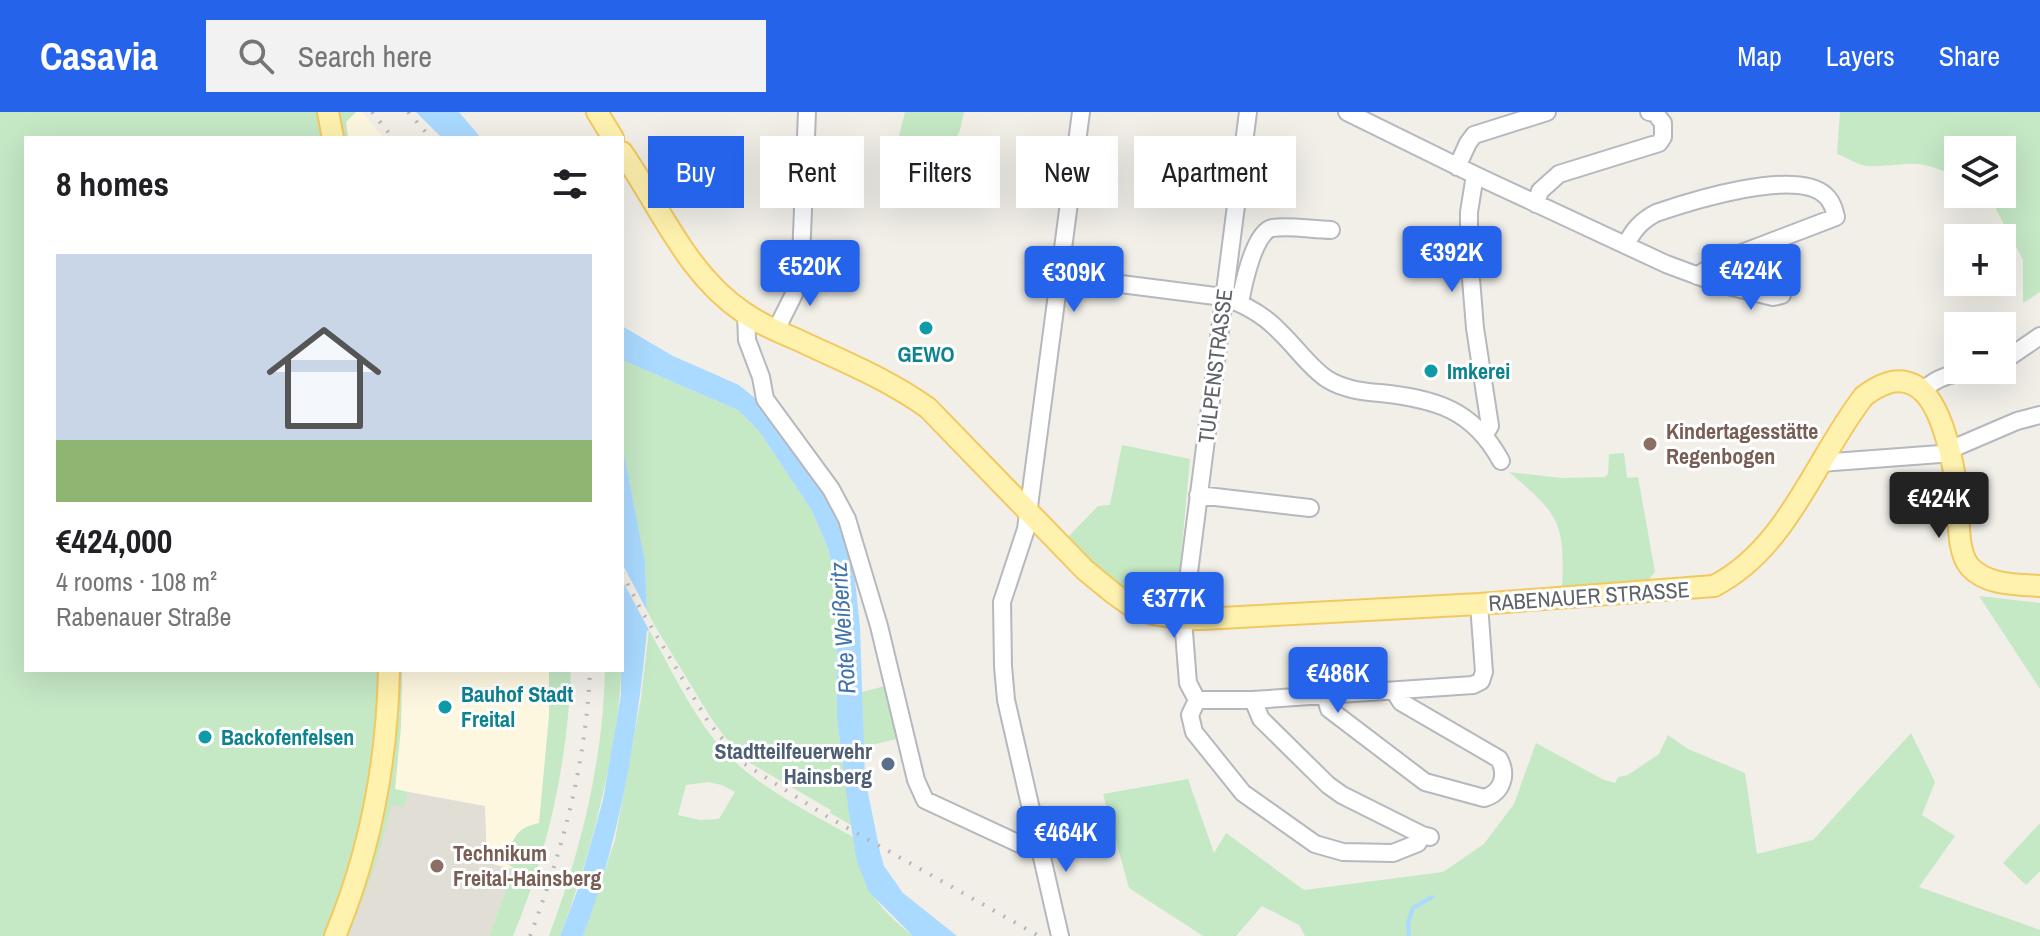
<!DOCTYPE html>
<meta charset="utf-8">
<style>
body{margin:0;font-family:"Archivo Narrow",sans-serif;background:#f2f2f2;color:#202124;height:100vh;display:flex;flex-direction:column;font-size:30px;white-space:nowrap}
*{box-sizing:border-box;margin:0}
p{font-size:26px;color:#757577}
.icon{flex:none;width:44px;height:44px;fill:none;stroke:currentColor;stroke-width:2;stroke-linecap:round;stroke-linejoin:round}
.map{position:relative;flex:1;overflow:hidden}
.sheet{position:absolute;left:24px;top:24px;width:600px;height:536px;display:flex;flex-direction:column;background:#fff;border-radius:0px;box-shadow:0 8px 32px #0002}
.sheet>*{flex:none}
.banner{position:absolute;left:648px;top:24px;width:760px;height:72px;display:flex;gap:16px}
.fabs{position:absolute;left:1944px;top:24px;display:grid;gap:16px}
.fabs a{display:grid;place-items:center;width:72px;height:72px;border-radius:0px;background:#fff;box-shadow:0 8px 32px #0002;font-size:40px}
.price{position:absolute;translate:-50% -68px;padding:0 18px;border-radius:8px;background:#2563eb;color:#fff;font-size:26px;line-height:52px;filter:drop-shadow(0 2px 4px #0008)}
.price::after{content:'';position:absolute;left:50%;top:48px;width:24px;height:18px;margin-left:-12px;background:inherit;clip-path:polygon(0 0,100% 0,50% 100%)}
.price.active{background:#222;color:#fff}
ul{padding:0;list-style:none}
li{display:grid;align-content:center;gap:16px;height:424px;padding:0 32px}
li+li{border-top:2px solid #e0e0e0}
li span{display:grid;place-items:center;height:248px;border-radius:0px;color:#555}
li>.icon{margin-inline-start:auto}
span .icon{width:144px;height:144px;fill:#fffc;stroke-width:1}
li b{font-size:34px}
h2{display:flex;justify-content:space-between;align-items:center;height:96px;padding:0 32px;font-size:34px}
.chip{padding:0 28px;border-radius:0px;background:#fff;box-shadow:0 8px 32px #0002;font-size:28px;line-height:72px}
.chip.active{background:#2563eb;color:#fff}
header{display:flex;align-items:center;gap:48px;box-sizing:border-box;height:112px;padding:0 40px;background:#2563eb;color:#fff}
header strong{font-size:38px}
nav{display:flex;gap:44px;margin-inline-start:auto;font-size:28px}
.search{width:560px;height:72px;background:#f2f2f2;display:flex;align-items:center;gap:20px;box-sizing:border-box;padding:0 28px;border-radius:0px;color:#757577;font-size:30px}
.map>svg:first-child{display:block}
.commercial{fill:#fef7e0}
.education{fill:#e1ded6}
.green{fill:#c5e8c5;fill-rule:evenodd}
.water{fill:#aadaff}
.pier{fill:#f1efe8}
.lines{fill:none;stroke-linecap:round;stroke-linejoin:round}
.stream{stroke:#aadaff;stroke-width:4}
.minor-casing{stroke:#b5b8bc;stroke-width:20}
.major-casing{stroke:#f2c960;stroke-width:24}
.minor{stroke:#fff;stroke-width:16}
.major{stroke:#fff2af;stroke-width:20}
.rail{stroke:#b6b7b8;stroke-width:4;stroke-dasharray:2 10;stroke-linecap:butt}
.culture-dot{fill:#0f9aa8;stroke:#fff;stroke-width:3}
.education-dot{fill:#8d6e63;stroke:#fff;stroke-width:3}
.service-dot{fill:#5c6f8a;stroke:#fff;stroke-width:3}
.labels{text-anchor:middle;stroke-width:6;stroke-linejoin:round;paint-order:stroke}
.culture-label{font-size:22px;font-weight:bold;fill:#0d838f;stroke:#fff;text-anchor:start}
.street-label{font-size:22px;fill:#5f6368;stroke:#fff}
.education-label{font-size:22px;font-weight:bold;fill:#785e54;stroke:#fff;text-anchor:start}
.service-label{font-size:22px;font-weight:bold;fill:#4e5e75;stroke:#fff;text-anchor:end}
.water-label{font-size:24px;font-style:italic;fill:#4174aa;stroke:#fff}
</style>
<header>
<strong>Casavia</strong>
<div class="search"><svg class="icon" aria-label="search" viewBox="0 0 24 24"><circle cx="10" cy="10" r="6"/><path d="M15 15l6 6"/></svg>Search here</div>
<nav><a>Map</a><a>Layers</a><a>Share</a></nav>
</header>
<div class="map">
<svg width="2040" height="824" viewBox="0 0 2040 824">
<rect width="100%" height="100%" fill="#f1efe8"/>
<path class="commercial" d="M356 0H362L384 26H348L346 10Z
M402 558H549V604L539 712 514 757 487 751 484 694 395 677 401 615Z"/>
<path class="education" d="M408 680 485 694 487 751 514 757 489 824H349L392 692 405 695Z"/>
<path class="green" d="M0 0H356L346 10 348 26H26V558H402L401 615 395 677 408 680 405 695 392 693 376 751 349 824H0Z
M905 0H964L960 18 926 90 885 79Z
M1840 0H2040V180L2023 191V148L1989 84 1970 92 1966 82H2002V38H1958V58L1956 54 1943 59C1913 45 1894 56 1867 54 1857 53 1846 45 1837 42Z
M622 248 738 298 759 319 812 399 829 439 836 479 837 607 851 713 830 701 831 698 750 651 724 624 711 606 647 501 645 449 622 331Z
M1122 333 1190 347 1178 477C1154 525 1087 445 1068 425L1098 394 1110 393Z
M1624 341 1627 366 1638 365 1655 460 1644 473 1562 479C1565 411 1561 404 1509 360L1562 366 1605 365 1608 362 1609 342Z
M1979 484 2040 491V577Z
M649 518C670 555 689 596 716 630 748 670 808 700 853 725 862 773 874 793 913 824H583L615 728 641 586ZM708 670 722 673 735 680 719 707 700 708 678 703 686 673Z
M549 558H571C568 649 548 740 513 824H489L514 757 506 750C513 728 514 716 539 711L549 604Z
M605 558H621C621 586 616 611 612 638 600 702 583 764 560 824H549C581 738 603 650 605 558Z
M889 573 901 626 863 635 862 580Z
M1911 621 1935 670 1922 703 1955 724 1919 775 2040 818V824H1305L1299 813 1262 794 1236 824H1203L1129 776 1103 682 1188 667 1214 741 1226 721 1304 778 1443 760 1484 732 1514 692 1536 631 1602 667 1615 671 1618 665 1628 663 1659 642 1668 623 1688 637 1745 661 1757 742 1813 728Z
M2040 711V759L2026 773 2003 751Z"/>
<path class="water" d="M416 0H459L481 26H442Z
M622 214 673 244 739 273 756 287 789 326 833 389 854 459 860 515 865 666 880 740 884 754 903 781 957 824H913L869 780 857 750 849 702 837 607 836 479 829 439 812 399 759 319 738 298 622 248Z
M622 331 645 449 647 501 655 514 647 519C637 624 620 726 583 824H560L578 777 603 688 621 583Z"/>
<path class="pier" d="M622 451 655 514 649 518 622 468Z"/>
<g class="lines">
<path class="stream" d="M1409 824 1408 811 1413 796 1432 785"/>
<defs>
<path id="minor" d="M1248 0 1183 507 1188 571 1197 588H1253L1473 573 1481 569 1484 560 1479 492
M1347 0 1475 63 1666 152 1720 172 1773 185 1782 183
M1457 55 1468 31 1474 23 1547 0
M1475 63 1469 100V142L1475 216 1490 314 1487 319 1481 318
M1536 92 1540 79 1559 62 1659 31 1663 25V11L1655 1 1649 0
M1626 133C1633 118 1641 109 1656 101 1691 89 1795 56 1825 83 1832 89 1834 97 1836 105L1718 150 1697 164
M1058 164 1223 185C1244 192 1265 204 1280 220 1296 235 1309 255 1327 267 1343 277 1362 280 1380 281 1435 287 1473 297 1501 349
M1240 191C1243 174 1254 120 1272 116 1290 113 1313 118 1331 118
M746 202 747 228 761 265 765 287 831 377 847 407 879 514 916 668 925 688 1024 734 1040 736
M776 218 794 182 801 146 807 0
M2002 250 2040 224
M1924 278C1937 264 1956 261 1974 258
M1820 351 1940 342 2017 309 2040 303
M1198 383 1310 396
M1325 583 1329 597 1425 670 1484 686C1502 681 1508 663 1499 647L1401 590 1394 579
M1197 588 1190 603 1194 620 1243 681 1315 732 1343 740 1393 741 1418 731 1422 723
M1253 588 1261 607 1328 673 1342 683 1422 723 1430 725
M1060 824 1006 588 1003 554 1002 490 1026 417 1081 0"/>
<path id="major" d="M328 0 333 26
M597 0 613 26
M622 40C661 96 686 161 743 200 760 212 779 220 798 228 842 249 888 267 928 296L1085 458 1113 481 1130 493 1153 502 1183 507H1202L1479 492 1714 474C1788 436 1815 347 1864 284 1879 273 1896 264 1914 273 1944 288 1955 359 1958 390 1959 409 1957 440 1970 455 1988 474 2017 472 2040 474
M335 824C371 738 387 651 389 558"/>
</defs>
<use href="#minor" class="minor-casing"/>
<use href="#major" class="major-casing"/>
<use href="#minor" class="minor"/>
<use href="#major" class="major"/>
<path class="rail" d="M372 0 393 26
M408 0 431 26
M622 461 640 496 709 611 743 651 828 705 1039 824
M530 824C563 737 586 651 590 558"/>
</g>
<g class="culture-dot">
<circle cx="926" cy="216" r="8"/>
<circle cx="1431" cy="259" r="8"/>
<circle cx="445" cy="595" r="8"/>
<circle cx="205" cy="625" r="8"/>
</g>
<g class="education-dot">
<circle cx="1650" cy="332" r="8"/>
<circle cx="437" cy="754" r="8"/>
</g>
<circle class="service-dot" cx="888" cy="652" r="8"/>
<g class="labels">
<g class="culture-label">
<text x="926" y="250" text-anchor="middle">GEWO</text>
<text x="1447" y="267">Imkerei</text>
<text x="461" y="590">Bauhof Stadt<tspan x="461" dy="25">Freital</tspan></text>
<text x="221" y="633">Backofenfelsen</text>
</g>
<g class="street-label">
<text transform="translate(1215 254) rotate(-83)" y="8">TULPENSTRASSE</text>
<text transform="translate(1589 484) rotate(-4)" y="8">RABENAUER STRASSE</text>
</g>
<g class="education-label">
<text x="1666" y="327">Kindertagesstätte<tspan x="1666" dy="25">Regenbogen</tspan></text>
<text x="453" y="749">Technikum<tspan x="453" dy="25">Freital-Hainsberg</tspan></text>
</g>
<g class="service-label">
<text x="872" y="647">Stadtteilfeuerwehr<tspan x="872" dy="25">Hainsberg</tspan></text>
</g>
<g class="water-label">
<text transform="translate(843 516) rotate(-94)" y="8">Rote Weißeritz</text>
</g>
</g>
</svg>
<div class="fabs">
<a><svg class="icon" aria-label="layers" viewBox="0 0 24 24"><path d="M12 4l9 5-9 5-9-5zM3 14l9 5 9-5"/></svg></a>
<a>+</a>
<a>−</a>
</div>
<b class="price" style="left:1452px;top:182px">€392K</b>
<b class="price" style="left:810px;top:196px">€520K</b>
<b class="price" style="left:1751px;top:200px">€424K</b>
<b class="price" style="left:1074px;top:202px">€309K</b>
<b class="price active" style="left:1939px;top:428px">€424K</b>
<b class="price" style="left:1174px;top:528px">€377K</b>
<b class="price" style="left:1338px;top:603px">€486K</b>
<b class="price" style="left:1066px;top:762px">€464K</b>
<div class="banner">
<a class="chip active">Buy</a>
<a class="chip">Rent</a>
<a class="chip">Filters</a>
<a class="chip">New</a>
<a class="chip">Apartment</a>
</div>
<section class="sheet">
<h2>8 homes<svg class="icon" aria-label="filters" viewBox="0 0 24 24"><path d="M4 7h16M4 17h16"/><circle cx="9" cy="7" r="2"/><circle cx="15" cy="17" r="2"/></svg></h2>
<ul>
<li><span style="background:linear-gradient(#c9d6e8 75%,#8fb573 0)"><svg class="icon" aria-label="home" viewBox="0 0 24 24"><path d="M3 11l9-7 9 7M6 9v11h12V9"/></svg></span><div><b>€424,000</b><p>4 rooms · 108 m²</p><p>Rabenauer Straße</p></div></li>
</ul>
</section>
</div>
